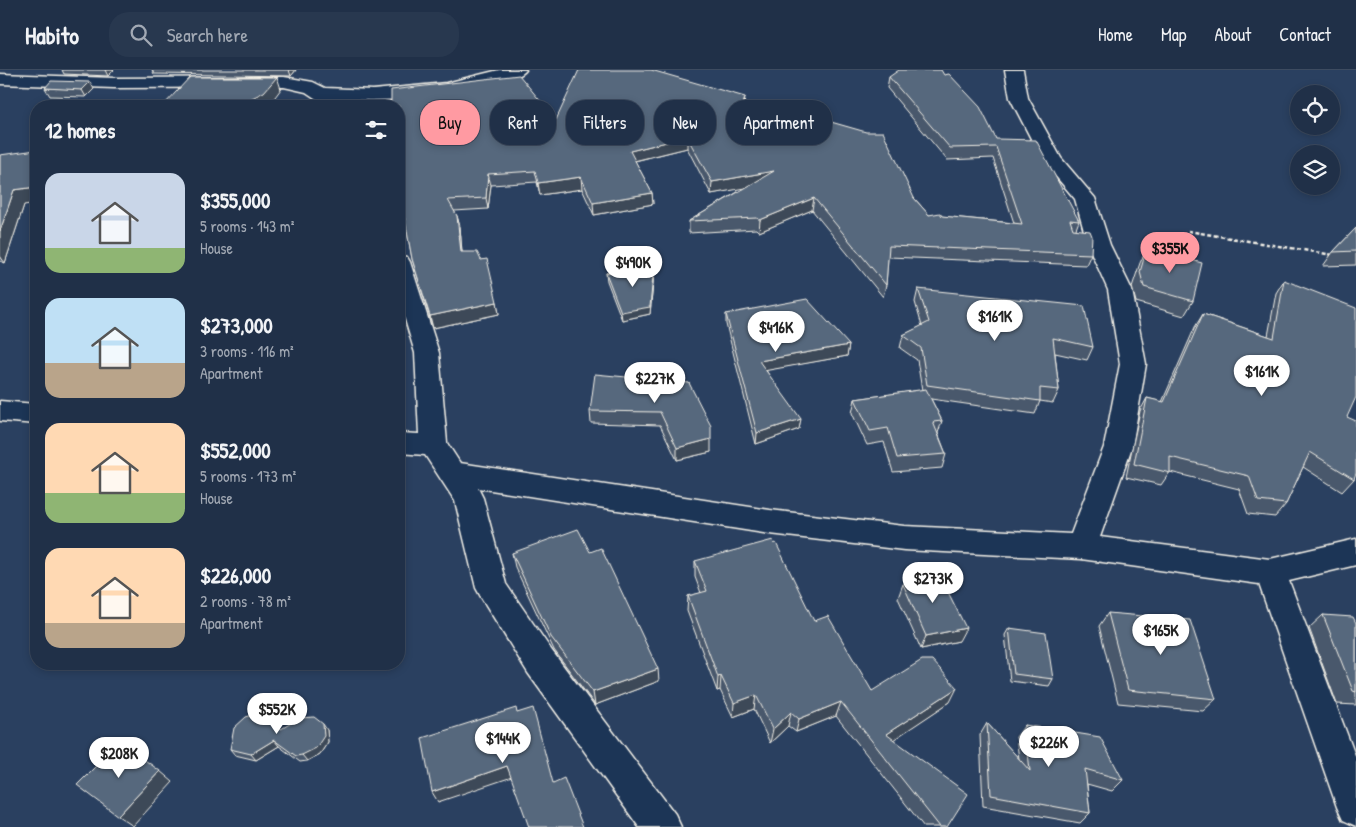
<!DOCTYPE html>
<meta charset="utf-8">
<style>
body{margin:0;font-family:"Patrick Hand",sans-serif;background:#28384f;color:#f1f3f6;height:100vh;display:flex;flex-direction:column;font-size:19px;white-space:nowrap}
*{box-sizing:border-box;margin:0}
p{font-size:16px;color:#a2a9b4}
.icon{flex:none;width:28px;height:28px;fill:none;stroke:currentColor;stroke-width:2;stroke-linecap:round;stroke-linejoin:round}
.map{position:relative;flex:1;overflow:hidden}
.side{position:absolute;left:30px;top:30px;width:375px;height:570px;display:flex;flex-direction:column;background:#203048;border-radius:20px;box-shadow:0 2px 8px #0003,0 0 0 1px #3d4b60}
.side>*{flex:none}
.guide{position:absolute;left:420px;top:30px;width:475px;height:45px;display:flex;gap:10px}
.buttons{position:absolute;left:1290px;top:15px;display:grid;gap:10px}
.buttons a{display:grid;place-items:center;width:50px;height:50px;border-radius:50%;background:#203048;box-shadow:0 2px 8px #0003,0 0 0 1px #3d4b60;font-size:25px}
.price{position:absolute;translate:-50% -42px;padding:0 11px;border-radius:18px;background:#fff;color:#222;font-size:16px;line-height:32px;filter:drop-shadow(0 1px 2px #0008)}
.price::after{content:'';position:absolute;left:50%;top:30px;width:15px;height:11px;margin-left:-8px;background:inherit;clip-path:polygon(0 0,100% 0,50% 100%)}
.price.active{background:#ff9aa2;color:#111}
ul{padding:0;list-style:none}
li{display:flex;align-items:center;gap:15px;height:125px;padding:0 15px}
li span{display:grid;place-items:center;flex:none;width:140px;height:100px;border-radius:15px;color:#555}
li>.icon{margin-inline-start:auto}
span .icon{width:60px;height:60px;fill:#fffc;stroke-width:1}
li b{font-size:21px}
h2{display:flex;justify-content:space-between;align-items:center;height:60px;padding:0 15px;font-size:21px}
.tag{padding:0 18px;border-radius:20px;background:#203048;box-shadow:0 2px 8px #0003,0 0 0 1px #3d4b60;font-size:18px;line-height:45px}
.tag.active{background:#ff9aa2;color:#111}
header{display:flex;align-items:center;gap:30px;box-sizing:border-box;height:70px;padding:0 25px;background:#203048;border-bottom:1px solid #3d4b60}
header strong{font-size:24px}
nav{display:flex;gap:28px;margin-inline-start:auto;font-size:18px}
.search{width:350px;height:45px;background:#28384f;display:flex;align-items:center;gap:12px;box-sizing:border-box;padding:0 18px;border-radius:20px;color:#a2a9b4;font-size:19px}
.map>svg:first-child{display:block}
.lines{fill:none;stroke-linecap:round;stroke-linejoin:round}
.minor-casing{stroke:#f4f1e8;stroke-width:3}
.path{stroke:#f4f1e8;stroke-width:2.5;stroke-dasharray:4 2.5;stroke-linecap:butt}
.minor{fill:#1d3557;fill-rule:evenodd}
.wall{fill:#4a596c;stroke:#f4f1e8}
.shaded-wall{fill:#3c4858;stroke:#f4f1e8}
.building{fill:#56677d;stroke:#f4f1e8}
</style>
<header>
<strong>Habito</strong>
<div class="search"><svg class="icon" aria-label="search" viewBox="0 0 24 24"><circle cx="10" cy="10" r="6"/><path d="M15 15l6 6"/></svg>Search here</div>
<nav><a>Home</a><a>Map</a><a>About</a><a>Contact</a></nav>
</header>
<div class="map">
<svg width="1356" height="757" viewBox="0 0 1356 757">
<rect width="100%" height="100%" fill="#2a4060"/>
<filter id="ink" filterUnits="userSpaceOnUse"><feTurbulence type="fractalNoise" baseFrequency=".02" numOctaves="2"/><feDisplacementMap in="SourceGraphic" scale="10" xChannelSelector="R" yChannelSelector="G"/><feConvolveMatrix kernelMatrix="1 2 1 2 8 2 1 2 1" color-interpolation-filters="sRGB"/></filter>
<g filter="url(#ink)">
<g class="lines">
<defs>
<path id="minor" d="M499 0H526C520 8 503 10 494 13 444 26 393 33 341 29L346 36H327L306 22 284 17 114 18 0 14V4L114 8 284 7 313 12 325 18 373 20 446 13Z
M1005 0H1023L1028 28 1061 88 1095 128 1110 175 1132 220 1146 294 1132 377 1100 467 1270 489 1356 469V495L1289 511 1356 688V756L1343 750 1337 737 1259 514 1081 489 904 480 770 464 478 418 483 428 506 514 552 581 675 744 681 757H639L528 603 481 527 476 518 455 431 425 385 399 383V363L419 364 415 283 399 229V185L407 187 410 192 439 283 447 373 460 393 770 440 904 456 1071 464 1104 377 1120 294 1108 220 1088 175 1075 129 1042 90 1010 28Z
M0 331 36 334V354L0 351Z"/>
</defs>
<use href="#minor" class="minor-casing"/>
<path class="path" d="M1188 161 1333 185"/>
<use href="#minor" class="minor"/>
</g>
<path class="wall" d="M62 0H114L108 6 64 4Z
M152 0H296L291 6 154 4Z
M944 5 996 69 1079 151 1076 159 1091 184 1086 195 888 187 886 215 883 227 812 140 759 162 756 159 689 163V151L746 117 711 124 687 78 635 91 652 123 653 134 594 145 582 119 540 125 537 112 491 115 488 139 454 141 457 146 460 157 462 182 497 232 499 244 433 258 412 189 399 117 556 50 744 38 741 54 914 128 929 145 1014 153 993 88 947 90 887 18 889 7Z
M45 18 94 19 86 27 50 26Z
M0 85 24 135 5 193 0 191Z
M1356 158V195L1323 196 1333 182Z
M1147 178 1193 231 1184 246 1136 232 1132 217 1140 193Z
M606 203H654L650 244 622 250 607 211Z
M1284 210 1347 347 1354 409 1342 422 1303 397 1286 434 1275 447 1248 444 1239 419 1170 402 1161 415 1126 407 1140 341 1147 328 1162 332 1195 257 1203 244 1268 266 1276 223Z
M918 219 1093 277 1087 290 1055 283 1059 320 1053 333 1040 331 1035 344 931 329 942 351 938 363 946 384 942 398 893 402 884 372 867 375 852 343 855 329 922 320 917 290 900 278 903 265 922 256 915 232Z
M726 244 849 275 847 286 766 300 799 359 756 374 726 254Z
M689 313 711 382 677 390 660 355 591 353 590 341Z
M590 482 659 611 595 635 554 580 515 497 512 483Z
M695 491 814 551 872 621 950 632 893 669 947 757H924L836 646 796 662 788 656 770 673 754 639 733 647 720 620 717 621 687 541 688 526 701 523 695 507Z
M903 514 959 571 921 579 898 528Z
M1108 543 1216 629 1203 641 1118 633 1099 556Z
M1323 545 1356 553V635L1337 634 1309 558Z
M1009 558 1053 609 1049 616 1010 611 1005 565Z
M987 653 1019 689 1016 667 1025 655 1123 710 1112 721 1087 714 1090 743 1080 753 983 736 980 665Z
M327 660 328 672 320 684 307 691 300 692 279 676 256 690 235 685 230 679Z"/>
<path class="shaded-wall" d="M105 0H114L108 6Z
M289 0H296L291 6Z
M277 7 281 19 269 35 266 36H248L246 31Z
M90 12 94 19 86 27 82 20Z
M745 27 744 38 738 66V54Z
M687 67V78L630 92V81Z
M774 101 773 113 711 124 712 112Z
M488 104 491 115 488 139 486 128Z
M581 107 582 119 540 125 538 113Z
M36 117V133L24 135 5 193 0 186V161L14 120Z
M652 123 653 134 594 145 593 133Z
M814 128 812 140 759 162 760 150Z
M457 146 460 157 463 194 461 182Z
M654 195V203L650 244 622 250 621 242Z
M497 232 499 244 433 258 430 246Z
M849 275 847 286 758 302 759 291Z
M801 349 799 359 756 374 757 363Z
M711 369V382L677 390V378Z
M399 503 405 533 399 534Z
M966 558 959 571 921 579 926 566Z
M658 599 659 611 595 635 593 622Z
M721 606 720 620 717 621 718 607Z
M957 618 950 632 881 678 886 664Z
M756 625 754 639 733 647 734 633Z
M841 632 836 646 796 662 799 649Z
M791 642 788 656 770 673 773 659Z
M323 654 327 660 328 672 320 684 307 691 302 685Z
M274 670 279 676 256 690 251 684Z
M507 696 512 707 438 732 432 722Z
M160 701 173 712 133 756 118 746Z"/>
<path class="building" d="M579 0H651L745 27 738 54 783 42 804 52 810 46 866 62H883L914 128 929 145 940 143 942 146 1022 154 996 77 950 78 889 7 899 0H941L944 5 949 4 980 37 996 69 1036 70 1079 151 1070 150 1073 159 1090 161 1092 166 1091 184 889 176 886 215 814 128 760 150 757 148 689 151 774 101 712 112 687 67 630 81 652 123 593 133 581 107 538 113 535 101 488 104 486 128 448 130 457 146 461 182H477L481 190 487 189 497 232 430 246 412 189 399 117V36H391V20L519 5 556 50Z
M190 7H277L264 22 246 31 258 30 253 36H163Z
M51 11 90 12 82 20 45 18Z
M36 80V117L14 120 0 161V85Z
M1356 158V181L1333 182Z
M1147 178 1202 193 1193 231 1144 217 1140 202Z
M654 195 650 237 621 242 606 203Z
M1284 210 1356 238V327L1347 347 1356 351V403L1354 409 1310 382 1286 434 1258 431 1249 406 1170 387V403L1134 394 1147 328 1164 332 1203 244 1274 268Z
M918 219 1084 236 1093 277 1053 268 1059 320 1040 318V331L927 315 921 278 903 265 929 252Z
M807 229 849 275 759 291 801 349 757 363 726 244Z
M595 304 689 313 711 356V369L677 378 660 342 590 341Z
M926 319 942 351 933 352 946 384 897 388 888 358 870 361 855 329Z
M578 459 590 482 601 478 658 599 593 622 551 567 512 483Z
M773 470 774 474 776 473 814 551 828 546 872 621 922 590H932L957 618 886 664 968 724 947 757H940L841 632 799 649 791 642 773 659 756 625 734 633 721 606 718 607 688 526 707 521 695 491Z
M935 496 966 558 926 566 903 514Z
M1108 543 1190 550 1216 629 1128 620Z
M1323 545 1353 547 1356 553V622L1353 621Z
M1009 558 1046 563 1053 609 1014 604Z
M516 638 517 643 533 638 553 713 564 708 583 757H529L507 696 432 722 422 668Z
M259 643 269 646 281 659 300 648 314 647 323 654 324 666 316 678 302 685 296 686 274 670 251 684 230 679 234 658 246 647Z
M987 653 1030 701 1025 655 1100 667 1123 710 1085 699 1090 743 991 725Z
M120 672 160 701 118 746 77 715Z"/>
</g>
</svg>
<div class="buttons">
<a><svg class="icon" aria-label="locate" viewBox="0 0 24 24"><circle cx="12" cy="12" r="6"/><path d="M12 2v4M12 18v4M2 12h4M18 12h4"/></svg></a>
<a><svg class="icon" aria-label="layers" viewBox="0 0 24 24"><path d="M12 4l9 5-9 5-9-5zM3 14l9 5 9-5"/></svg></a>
</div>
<b class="price active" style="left:1170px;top:204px">$355K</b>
<b class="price" style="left:633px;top:218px">$490K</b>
<b class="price" style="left:995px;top:272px">$161K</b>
<b class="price" style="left:776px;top:283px">$416K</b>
<b class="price" style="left:1262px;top:327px">$161K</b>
<b class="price" style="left:655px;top:334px">$227K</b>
<b class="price" style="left:933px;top:534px">$273K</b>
<b class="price" style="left:1161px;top:586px">$165K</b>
<b class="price" style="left:277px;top:665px">$552K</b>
<b class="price" style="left:503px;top:694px">$144K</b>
<b class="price" style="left:1049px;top:698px">$226K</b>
<b class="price" style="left:119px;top:709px">$208K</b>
<div class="guide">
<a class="tag active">Buy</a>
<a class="tag">Rent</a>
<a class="tag">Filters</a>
<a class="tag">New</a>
<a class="tag">Apartment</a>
</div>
<section class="side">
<h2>12 homes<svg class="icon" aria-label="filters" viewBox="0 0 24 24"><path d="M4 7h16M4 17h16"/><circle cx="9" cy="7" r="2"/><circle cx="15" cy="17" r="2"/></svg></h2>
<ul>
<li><span style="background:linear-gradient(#c9d6e8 75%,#8fb573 0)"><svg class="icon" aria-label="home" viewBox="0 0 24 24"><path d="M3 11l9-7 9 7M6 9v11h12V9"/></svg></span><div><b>$355,000</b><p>5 rooms · 143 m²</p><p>House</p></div></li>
<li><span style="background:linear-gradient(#bfe0f5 65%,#b9a48a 0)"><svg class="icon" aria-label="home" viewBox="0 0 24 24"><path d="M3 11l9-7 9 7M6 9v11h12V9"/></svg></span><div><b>$273,000</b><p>3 rooms · 116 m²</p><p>Apartment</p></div></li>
<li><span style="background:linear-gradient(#ffd9b3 70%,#8fb573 0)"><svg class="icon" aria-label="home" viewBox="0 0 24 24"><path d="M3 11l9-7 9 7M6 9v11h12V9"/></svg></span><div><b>$552,000</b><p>5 rooms · 173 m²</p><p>House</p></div></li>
<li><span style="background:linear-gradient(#ffd9b3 75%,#b9a48a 0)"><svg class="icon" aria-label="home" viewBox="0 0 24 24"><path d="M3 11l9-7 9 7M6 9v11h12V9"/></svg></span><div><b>$226,000</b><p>2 rooms · 78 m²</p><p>Apartment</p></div></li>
</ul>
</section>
</div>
